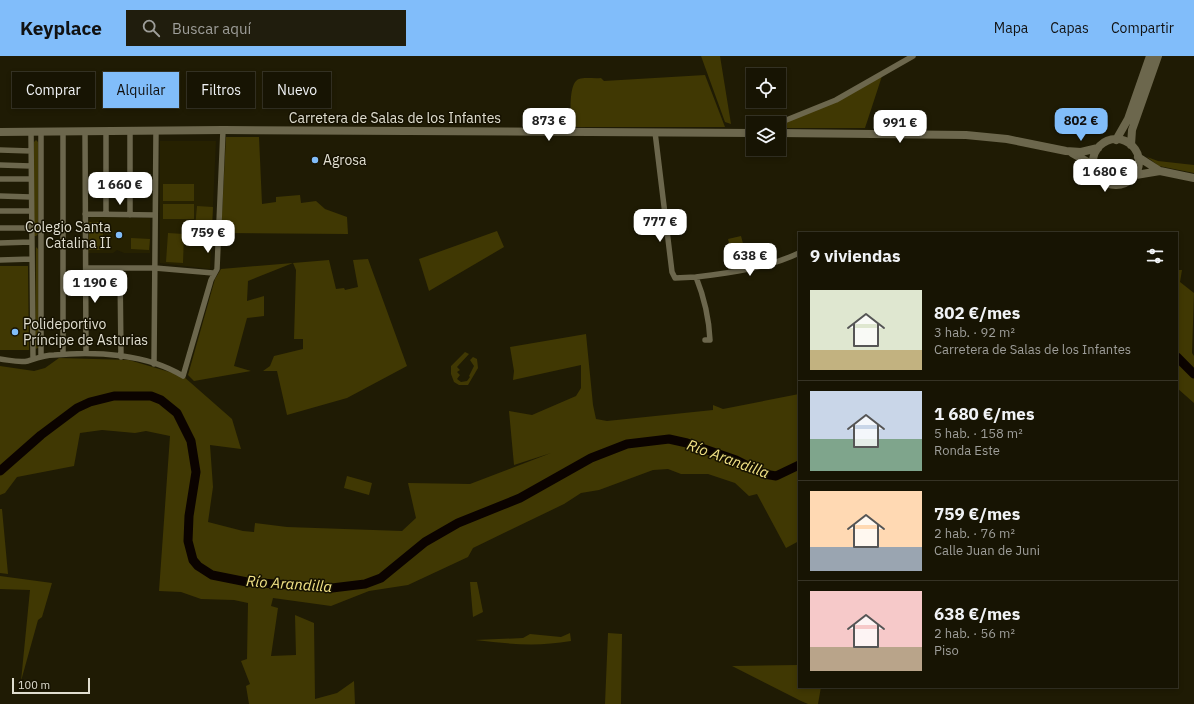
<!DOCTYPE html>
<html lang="es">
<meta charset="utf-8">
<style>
body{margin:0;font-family:"IBM Plex Sans",sans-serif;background:#201d0d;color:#f1f3f6;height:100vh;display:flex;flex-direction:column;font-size:15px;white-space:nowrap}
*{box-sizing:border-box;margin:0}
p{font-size:13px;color:#9e9e9a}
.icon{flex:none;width:22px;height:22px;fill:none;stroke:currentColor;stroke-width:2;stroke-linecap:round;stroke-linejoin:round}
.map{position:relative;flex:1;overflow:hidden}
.drawer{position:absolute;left:798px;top:176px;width:380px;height:456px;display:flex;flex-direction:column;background:#171403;border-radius:0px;box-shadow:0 2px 6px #0003,0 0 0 1px #363325}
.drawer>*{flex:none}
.guide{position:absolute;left:12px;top:16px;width:380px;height:36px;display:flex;gap:8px}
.tools{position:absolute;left:746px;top:12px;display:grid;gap:8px}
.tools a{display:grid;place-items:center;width:40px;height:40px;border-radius:0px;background:#171403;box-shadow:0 2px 6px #0003,0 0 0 1px #363325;font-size:20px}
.scale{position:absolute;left:12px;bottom:10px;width:78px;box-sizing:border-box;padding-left:4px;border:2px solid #e0ded0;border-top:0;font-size:11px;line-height:14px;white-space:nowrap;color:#e0ded0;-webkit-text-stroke:3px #161200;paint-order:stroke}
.price{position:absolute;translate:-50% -34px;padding:0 9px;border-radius:8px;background:#fff;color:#222;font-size:13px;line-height:26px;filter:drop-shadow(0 1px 2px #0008)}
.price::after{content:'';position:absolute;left:50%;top:24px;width:12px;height:9px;margin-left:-6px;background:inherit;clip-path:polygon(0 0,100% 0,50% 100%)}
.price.selected{background:#81bdfa;color:#111}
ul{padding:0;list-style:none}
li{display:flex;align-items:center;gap:12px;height:100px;padding:0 12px}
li+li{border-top:1px solid #363325}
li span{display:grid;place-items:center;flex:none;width:112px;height:80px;border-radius:0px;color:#555}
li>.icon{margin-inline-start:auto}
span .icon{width:48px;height:48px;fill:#fffc;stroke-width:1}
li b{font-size:17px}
h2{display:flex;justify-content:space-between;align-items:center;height:48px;padding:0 12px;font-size:17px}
.pill{padding:0 14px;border-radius:0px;background:#171403;box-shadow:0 2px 6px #0003,0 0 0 1px #363325;font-size:14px;line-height:36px}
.pill.selected{background:#81bdfa;color:#111}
header{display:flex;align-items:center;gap:24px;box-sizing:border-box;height:56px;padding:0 20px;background:#81bdfa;color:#111}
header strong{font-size:19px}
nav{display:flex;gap:22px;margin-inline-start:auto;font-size:14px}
.search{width:280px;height:36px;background:#201d0d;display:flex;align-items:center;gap:10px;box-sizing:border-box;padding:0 14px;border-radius:0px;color:#9e9e9a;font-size:15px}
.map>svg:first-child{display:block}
.built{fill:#262101}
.green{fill:#403803}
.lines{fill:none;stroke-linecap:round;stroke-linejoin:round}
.river{stroke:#0b0300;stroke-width:9}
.street{stroke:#6c674d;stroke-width:5.5}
.secondary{stroke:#6c674d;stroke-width:8}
.poi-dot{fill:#81bdfa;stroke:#161200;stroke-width:1.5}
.labels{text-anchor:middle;stroke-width:3;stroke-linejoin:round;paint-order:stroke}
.street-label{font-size:14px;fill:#e0ded0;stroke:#161200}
.poi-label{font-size:14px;fill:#e0ded0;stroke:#161200;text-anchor:start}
.water-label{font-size:15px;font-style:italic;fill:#f1e185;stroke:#161200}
</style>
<header>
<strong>Keyplace</strong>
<div class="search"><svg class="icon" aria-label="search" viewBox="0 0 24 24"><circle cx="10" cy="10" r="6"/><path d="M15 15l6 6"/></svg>Buscar aquí</div>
<nav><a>Mapa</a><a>Capas</a><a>Compartir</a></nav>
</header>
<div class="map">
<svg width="1194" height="648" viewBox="0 0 1194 648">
<rect width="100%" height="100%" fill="#1f1b04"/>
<path class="built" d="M160 85H216L210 213 160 207Z
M91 161 150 162V197H124L117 194 113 197H88V165Z"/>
<path class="green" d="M701 0H720L731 68 725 66Z
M705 19 725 71H576L571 68C571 58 568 27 579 23 585 21 595 23 601 22L604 25Z
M882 20 865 72H779V69Z
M226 81H259L262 148 276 146V141L300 139 301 147 316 145 325 153 347 161 348 178 221 177Z
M36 84 38 86V178L36 180H34V86Z
M1147 101 1158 105 1194 109V117L1159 110Z
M163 128H194V145H163Z
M163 148H194V163H163Z
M197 150 213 151 212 172H195Z
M89 166H103V194H89Z
M497 175 504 191 429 235 419 203Z
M168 177 184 178 183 207 166 206Z
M741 180 748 206 735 210 728 183Z
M131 182 150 183 149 194 131 193Z
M36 191 38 193 39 291 36 293 35 292Z
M368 203 407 310 347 342 287 359 277 315H263L270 310 274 300 303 293V283H294L296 214 293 207 248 225 247 245 264 240V260L247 262 234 310 251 315 194 325 188 319 215 223 221 213 329 204 336 233 344 232 345 234 358 231 353 204Z
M0 210H28L29 294H0Z
M1177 214H1182L1180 226 1194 237 1192 297 1194 300V347L1177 332Z
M586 278 593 349 596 363 607 365 713 354V349L723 353 799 338V485L786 492 757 438 749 440 735 427 708 418H681L668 413 653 414 599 434 581 437 564 448 473 492 468 501 408 529 369 535 331 550 273 542 271 550 278 552 271 600 296 599 295 559 314 567 315 643 337 637 354 625 355 648H249L246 630 250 628 241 605 247 603 248 547 234 544 201 543 181 536 159 535 170 380 146 375 135 377 102 374 80 377 74 410 17 421 5 437 0 439V310L34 315 45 312 59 302 129 304 183 320 232 363 241 393 210 389 213 431 208 466 243 475 254 476 255 467 287 471 402 475 416 462 408 427 470 428 551 397 514 409 509 355 532 359 576 340 581 332V309L513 324 514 315 510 291Z
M465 296 469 298 457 311 460 314 457 316 460 319 457 323 461 326 467 325 470 321 469 320 474 310 470 304 473 301 477 303 478 312 468 329H459L454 326 451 318V310Z
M347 420 372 427 369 439 344 432Z
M0 453H2L8 518 0 517Z
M0 520 52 527 42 561 38 564 21 625 30 534 0 533Z
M470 526H477L483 556 473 561Z
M570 577 571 585C536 591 510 588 475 584L523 582 530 578 561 581Z
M608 577 622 578 621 648H605Z
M799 609V631H821L818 648H808L801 645 732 610Z"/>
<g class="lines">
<path class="river" d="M1177 301 1194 318
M0 415 41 379 77 352 90 346 114 340H151L161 344 177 357 191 385 196 416 189 460 188 485 193 504 198 510 212 519 247 526 332 532 365 528 381 522 425 486 458 467 520 442 591 402 627 388 669 383 687 387 736 404 764 418 776 420 799 409"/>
<path class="street" d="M779 67 836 44 913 0
M63 75V298
M85 75 86 297
M106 75V158
M130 75V159
M31 76 33 302
M655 76 672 216 675 222 696 221C704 241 709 262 710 284H705
M0 94 31 95
M0 109 31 110
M0 123H31
M0 140 31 141
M0 155H31
M85 158 155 159
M0 172H31
M0 187 31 186
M0 204 32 203
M86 212H155L213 217
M120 212 121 301
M696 221C729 217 768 212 799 197
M41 300V75
M0 303C9 304 19 307 28 305 37 302 45 299 54 299 96 295 147 298 183 320L211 224 217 213 223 74
M154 308 156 75"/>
<path class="secondary" d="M0 76 223 74 753 77
M779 77 966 79 1007 83 1066 95 1081 96 1098 92
M1093 106a23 23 0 1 1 46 0a23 23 0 1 1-46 0Z
M1116 84 1128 63 1150 0
M1131 89 1132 74 1158 0
M1072 97 1093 109
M1138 101 1160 115 1194 122
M1136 119 1160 115"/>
</g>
<g class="poi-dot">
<circle cx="315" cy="104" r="4"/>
<circle cx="119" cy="179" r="4"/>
<circle cx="15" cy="276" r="4"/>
</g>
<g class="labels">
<g class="street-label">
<text x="395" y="67">Carretera de Salas de los Infantes</text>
</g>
<g class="poi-label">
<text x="323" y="109">Agrosa</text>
<text x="111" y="176" text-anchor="end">Colegio Santa<tspan x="111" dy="16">Catalina II</tspan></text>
<text x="23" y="273">Polideportivo<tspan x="23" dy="16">Príncipe de Asturias</tspan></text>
</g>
<g class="water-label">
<text transform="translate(728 403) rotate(20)" y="5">Río Arandilla</text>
<text transform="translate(289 528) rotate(4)" y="5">Río Arandilla</text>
</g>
</g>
</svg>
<div class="tools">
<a><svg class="icon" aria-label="locate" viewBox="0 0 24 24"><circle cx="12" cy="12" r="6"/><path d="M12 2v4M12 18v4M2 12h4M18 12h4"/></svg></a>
<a><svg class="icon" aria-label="layers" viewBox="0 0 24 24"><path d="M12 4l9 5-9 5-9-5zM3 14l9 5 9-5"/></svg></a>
</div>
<div class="scale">100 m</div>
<b class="price" style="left:549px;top:86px">873 €</b>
<b class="price selected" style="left:1081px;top:86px">802 €</b>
<b class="price" style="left:900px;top:88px">991 €</b>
<b class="price" style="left:1105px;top:137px">1 680 €</b>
<b class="price" style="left:120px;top:150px">1 660 €</b>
<b class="price" style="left:660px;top:187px">777 €</b>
<b class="price" style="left:208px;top:198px">759 €</b>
<b class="price" style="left:750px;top:221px">638 €</b>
<b class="price" style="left:95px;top:248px">1 190 €</b>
<div class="guide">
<a class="pill">Comprar</a>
<a class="pill selected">Alquilar</a>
<a class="pill">Filtros</a>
<a class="pill">Nuevo</a>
</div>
<section class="drawer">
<h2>9 viviendas<svg class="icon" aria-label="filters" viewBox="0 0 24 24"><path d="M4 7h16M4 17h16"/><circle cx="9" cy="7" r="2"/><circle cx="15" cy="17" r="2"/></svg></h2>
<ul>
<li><span style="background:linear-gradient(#dfe7d0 75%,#c2b280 0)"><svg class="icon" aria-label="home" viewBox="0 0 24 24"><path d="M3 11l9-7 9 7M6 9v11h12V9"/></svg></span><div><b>802 €/mes</b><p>3 hab. · 92 m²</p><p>Carretera de Salas de los Infantes</p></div></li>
<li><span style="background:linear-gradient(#c9d6e8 60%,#7fa58c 0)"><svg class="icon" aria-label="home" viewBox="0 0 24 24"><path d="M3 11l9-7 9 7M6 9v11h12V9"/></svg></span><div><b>1 680 €/mes</b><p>5 hab. · 158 m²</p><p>Ronda Este</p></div></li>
<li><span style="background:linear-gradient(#ffd9b3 70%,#9aa5b1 0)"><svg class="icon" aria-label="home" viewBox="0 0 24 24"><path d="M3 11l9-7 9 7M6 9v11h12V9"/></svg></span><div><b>759 €/mes</b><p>2 hab. · 76 m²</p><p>Calle Juan de Juni</p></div></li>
<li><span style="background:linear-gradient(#f6c9c9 70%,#b9a48a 0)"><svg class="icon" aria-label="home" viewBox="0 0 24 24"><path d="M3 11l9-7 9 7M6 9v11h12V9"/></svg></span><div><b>638 €/mes</b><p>2 hab. · 56 m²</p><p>Piso</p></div></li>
</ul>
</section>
</div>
